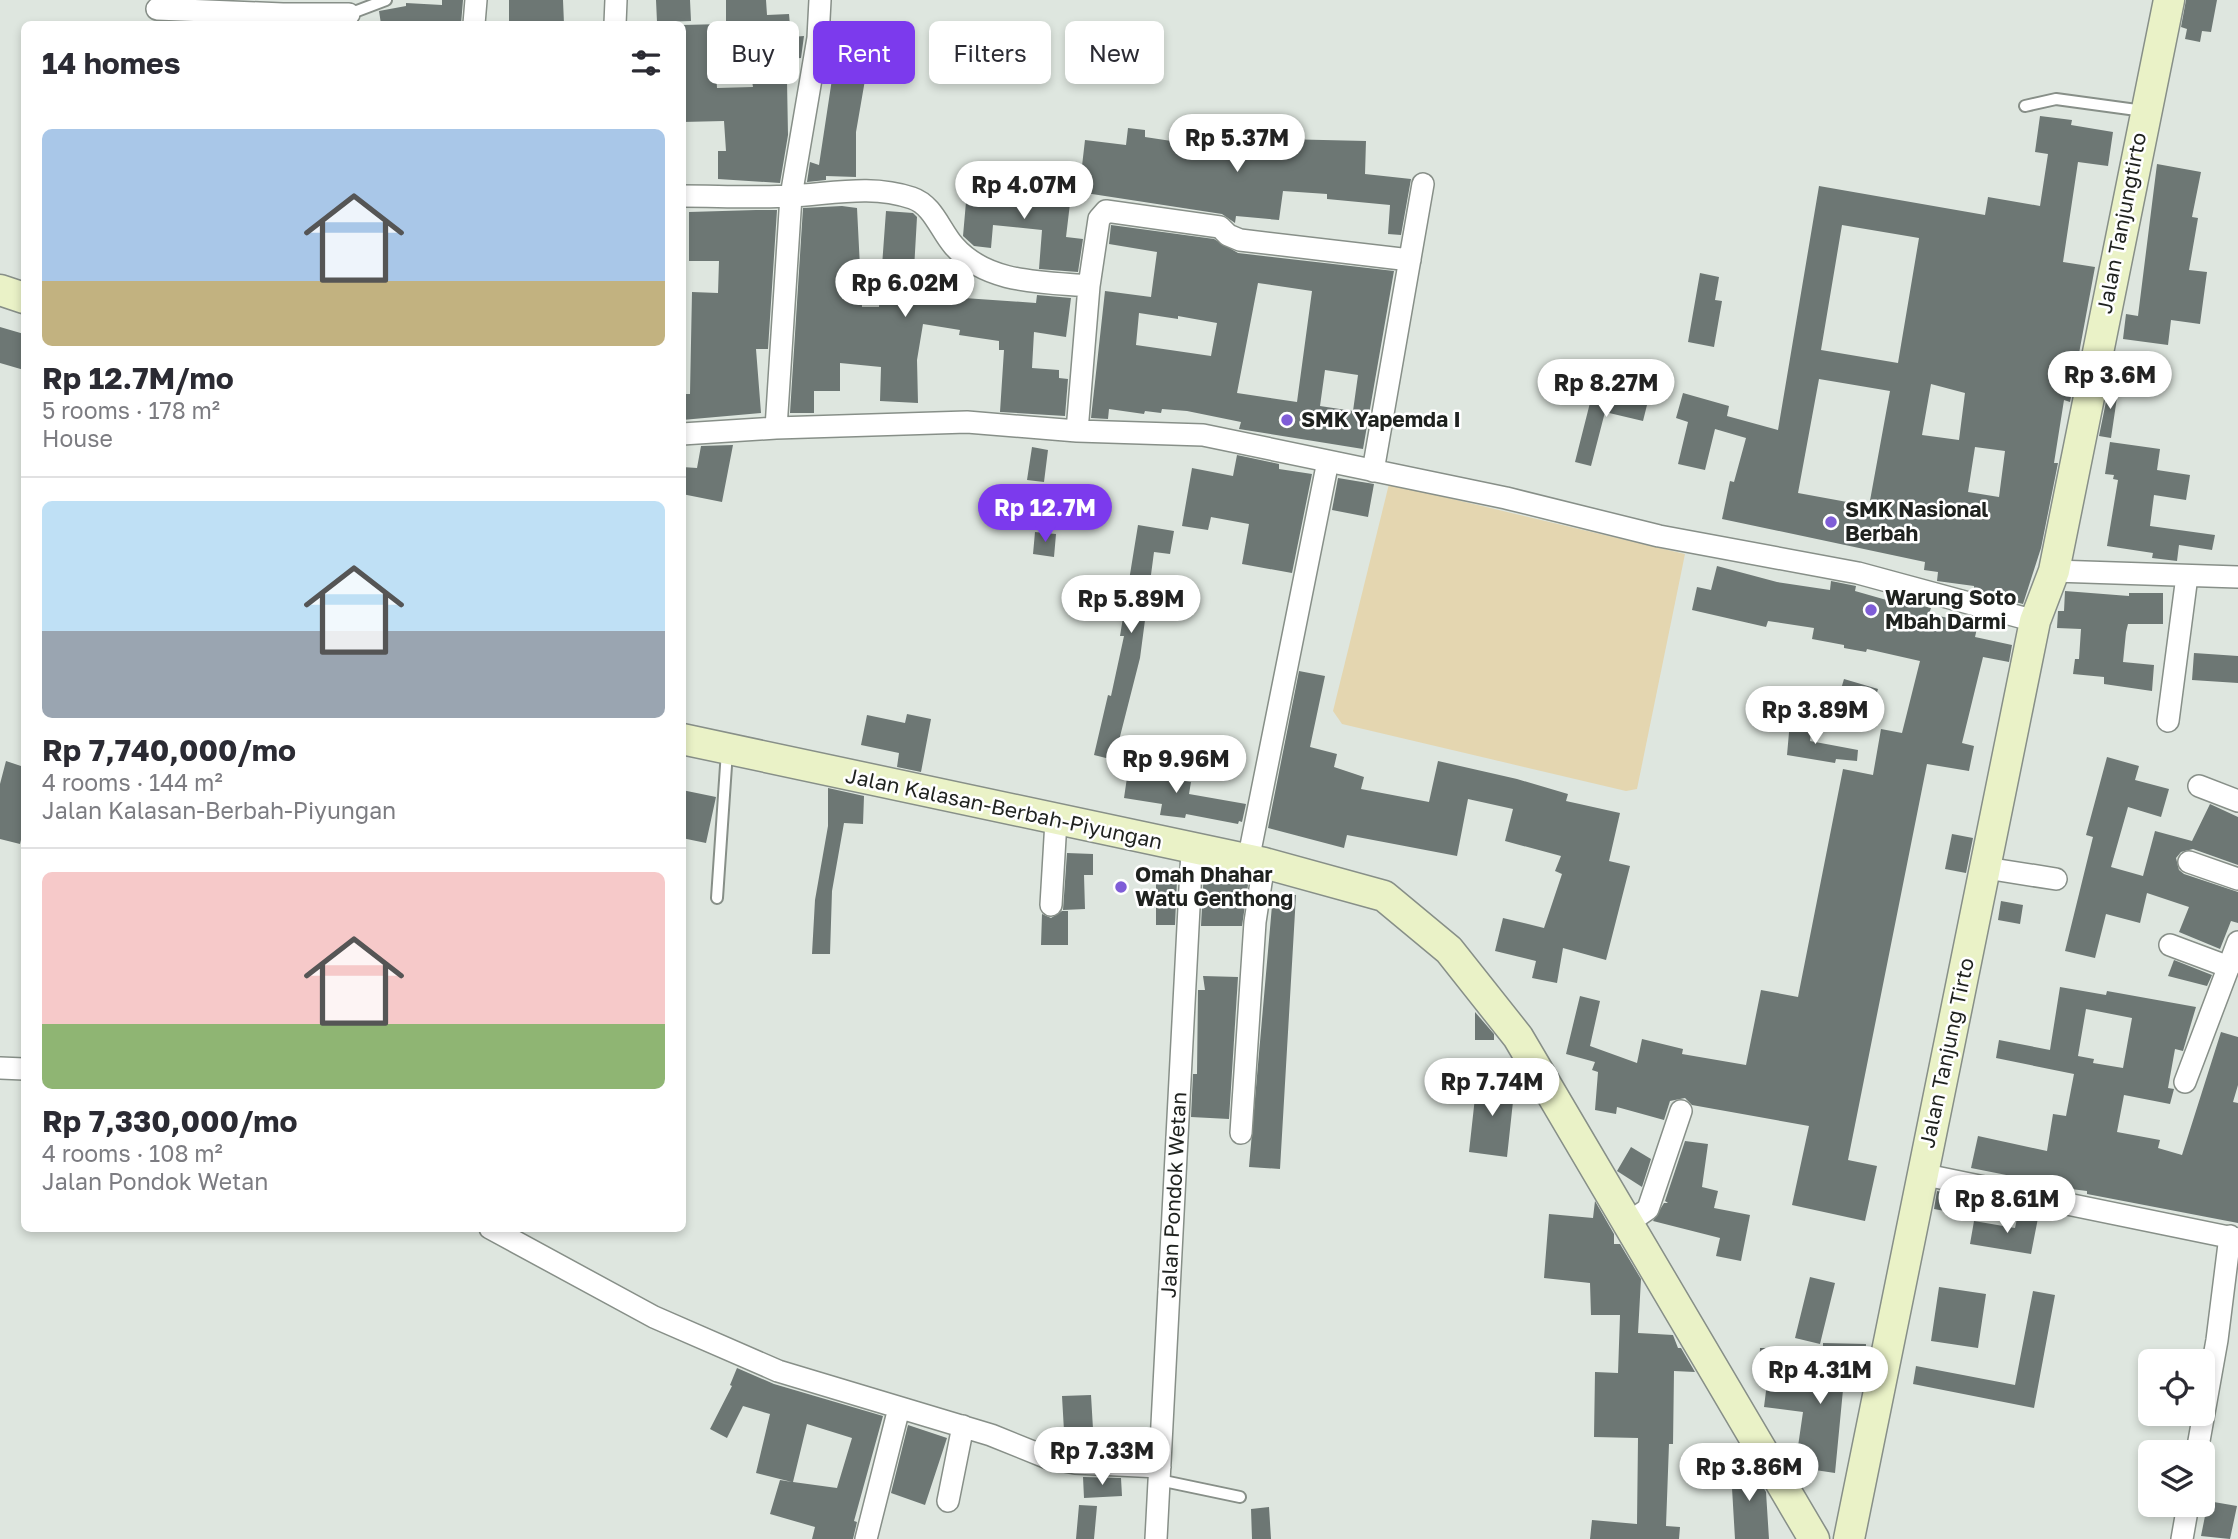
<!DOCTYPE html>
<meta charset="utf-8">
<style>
body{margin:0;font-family:"Golos Text",sans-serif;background:#f7f7f7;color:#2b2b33;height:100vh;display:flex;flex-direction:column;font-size:26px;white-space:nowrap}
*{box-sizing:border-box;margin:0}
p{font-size:23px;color:#7c7c81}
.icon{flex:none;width:38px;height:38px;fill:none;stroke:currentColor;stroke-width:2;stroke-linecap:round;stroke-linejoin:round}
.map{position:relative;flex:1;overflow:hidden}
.panel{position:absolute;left:21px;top:21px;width:665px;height:1211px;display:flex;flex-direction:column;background:#fff;border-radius:10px;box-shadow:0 4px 10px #0003}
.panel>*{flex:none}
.guide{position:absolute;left:707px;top:21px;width:665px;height:63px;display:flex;gap:14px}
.controls{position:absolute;left:2138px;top:1349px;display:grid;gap:14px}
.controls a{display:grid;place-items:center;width:77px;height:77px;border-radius:10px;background:#fff;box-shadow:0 4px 10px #0003;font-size:35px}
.price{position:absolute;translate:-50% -60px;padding:0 16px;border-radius:24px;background:#fff;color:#222;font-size:23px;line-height:46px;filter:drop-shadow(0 2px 4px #0008)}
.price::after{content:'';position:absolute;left:50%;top:42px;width:21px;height:16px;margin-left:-10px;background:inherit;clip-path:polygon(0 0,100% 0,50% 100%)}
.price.active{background:#7c3aed;color:#fff}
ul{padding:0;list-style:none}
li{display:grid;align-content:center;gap:14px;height:371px;padding:0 21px}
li+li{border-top:2px solid #e1e1e2}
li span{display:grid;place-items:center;height:217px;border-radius:10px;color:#555}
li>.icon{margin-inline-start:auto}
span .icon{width:126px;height:126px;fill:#fffc;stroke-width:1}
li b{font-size:30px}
h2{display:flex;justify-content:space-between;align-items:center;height:84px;padding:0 21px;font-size:30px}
.tag{padding:0 24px;border-radius:10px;background:#fff;box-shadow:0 4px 10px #0003;font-size:24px;line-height:63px}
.tag.active{background:#7c3aed;color:#fff}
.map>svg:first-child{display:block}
.green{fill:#e4d6b0}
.building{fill:#6d7774;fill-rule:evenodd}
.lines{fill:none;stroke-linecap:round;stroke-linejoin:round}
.lane-casing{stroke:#878f88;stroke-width:14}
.street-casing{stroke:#878f88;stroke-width:24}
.secondary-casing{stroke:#878f88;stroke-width:33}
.lane{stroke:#fff;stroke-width:10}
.street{stroke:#fff;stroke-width:21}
.secondary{stroke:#eaf2c7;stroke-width:30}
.poi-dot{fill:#7f5dd7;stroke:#fff;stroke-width:2.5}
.labels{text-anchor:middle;stroke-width:5;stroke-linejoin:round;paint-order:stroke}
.street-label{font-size:21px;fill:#1f221f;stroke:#fff}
.poi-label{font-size:21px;font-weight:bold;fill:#1f221f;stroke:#fff;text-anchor:start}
</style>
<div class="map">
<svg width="2238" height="1539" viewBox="0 0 2238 1539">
<rect width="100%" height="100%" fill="#dee6df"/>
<path class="green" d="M1389 484 1685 554 1637 789 1626 791 1342 724 1333 711Z"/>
<path class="building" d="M442 0H463L461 24H381L379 11 406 6V3L442 5Z
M509 0H563L564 24H509Z
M656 0H690L691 21 657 22Z
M726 0H766L767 15 789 14 791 37 804 36 801 58 776 60 775 35 726 37Z
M2186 0H2217L2211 32 2202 31 2200 42 2185 39 2187 29 2181 27Z
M723 24V41H714L717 88 753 87 752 81H787L788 135 780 183 718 179V151H726L724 121 682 122V25Z
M837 46 870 51 856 132V177L826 176V180L807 182 810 162 819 165Z
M2040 116 2072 120 2071 125 2113 132 2108 166 2078 162 2063 262 2095 267 2070 402 2064 400 2054 463H2058L2041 548 2023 604 1974 591V586L1937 581 1938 572 1924 570 1925 562 1722 519 1730 481 1734 482 1746 438 1715 429 1705 470 1678 464 1688 422 1676 418 1683 393 1729 406 1727 416 1778 430 1819 186 1985 215 1988 197 2040 206 2048 154 2035 152ZM1842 225 1919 238 1898 363 1821 350ZM1819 379 1890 391 1869 506 1798 493ZM1931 384 1965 393 1959 440 1922 435ZM1975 447 2005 451 1999 497 1968 492Z
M1128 128 1145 130V137L1178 142 1179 133 1210 137 1211 131 1235 134V138L1366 141 1365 174 1411 179 1401 235 1388 234 1390 205 1327 199V194L1283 191 1279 220 1236 216 1235 223 1222 214 1079 192 1085 140 1126 145Z
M2157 164 2201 172 2192 217 2198 218 2189 270 2207 272 2200 324 2171 320 2168 345 2123 339 2126 314 2138 316Z
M970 181 1071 195 1066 237 1083 239 1078 272 1039 269 1042 230 993 225 991 248 974 246 963 236 966 202H971Z
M842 206 857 208 862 307H879L886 211 913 213 917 217 914 270 928 271 926 295 964 300V298L1036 303 1037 295 1071 298 1066 337 1034 332 1032 368 1059 370V378L1068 379 1065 416 1000 412 1004 350H999V341L959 335 960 330 923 324 917 360 918 403 880 401 881 367 840 363V391H814V413H790L803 208Z
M756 210H777L768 349H756L761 413 682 420V394H690L692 292 718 293 719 261H689V212Z
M1111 225 1214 239 1238 253 1394 271 1363 449 1239 429 1241 422 1187 411 1162 409 1161 413 1145 411 1144 414 1109 409 1108 419 1091 418 1105 291 1151 297 1157 252 1109 244ZM1258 283 1312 291 1297 402 1237 393ZM1139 313 1178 319V316L1217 323 1211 356 1136 345ZM1325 370 1358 375 1353 411 1320 406Z
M1700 273 1719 277 1715 300 1722 301 1714 347 1688 342Z
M0 327 24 334V370L0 363Z
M2110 382 2119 384 2111 438 2099 436Z
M1594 387 1648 401 1643 421 1605 412 1591 466 1575 462Z
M2110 442 2160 449 2157 470 2190 475 2186 500 2154 495 2150 526 2215 535 2212 550 2179 545 2177 561 2152 558 2153 553 2107 546 2118 480 2113 479 2114 475 2105 474Z
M733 445 722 502 682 494V467L697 468 701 446Z
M1032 447 1048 450 1044 482 1027 480Z
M1237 455 1279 464V469L1312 474 1292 573 1242 564 1249 524 1211 517 1208 530 1182 526 1192 468 1233 476Z
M1338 478 1374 484 1368 517 1332 510Z
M1138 525 1174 531 1170 554 1154 552 1140 658 1114 760 1094 755 1108 695 1111 696 1124 636H1120Z
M1035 532 1056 534 1054 557 1033 554Z
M1717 566 1777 582 1830 590 1831 581 1856 586 1855 591 1897 603 1898 600 1931 608 1929 614 1978 624 1975 637 2012 645 2009 662 1983 657 1962 743 1974 746 1969 771 1927 764 1848 1160 1877 1166 1865 1221 1792 1205 1809 1126 1692 1105 1685 1098 1670 1101 1664 1120 1617 1107 1616 1114 1595 1110 1598 1072 1592 1070 1595 1062 1566 1054 1580 996 1600 1001 1590 1046 1637 1063 1642 1039 1683 1049 1682 1054 1746 1065 1761 990 1798 997 1843 769 1873 775 1881 729 1902 733 1920 661 1867 649 1866 652 1844 648V645L1812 639 1814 628 1768 621 1766 627 1692 610 1697 587 1711 590Z
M2065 591 2129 596V593H2163V624H2128L2126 632 2123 662 2154 665 2152 691 2104 684V677L2073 674 2075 659H2079L2081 629 2057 628 2058 611H2064Z
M2194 653 2238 656V683L2192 680Z
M1299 671 1325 676 1310 747 1337 754 1334 767 1364 777 1361 789 1429 802 1438 761 1517 779 1568 794 1566 801 1620 813 1609 861 1630 866 1606 960 1563 948 1557 983 1532 978 1536 961 1495 951 1503 918 1544 928 1562 874 1555 871 1561 856 1505 841 1513 809 1468 799 1457 856 1347 835 1344 848 1268 828Z
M1844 679 1878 689 1869 719 1835 709Z
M907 714 931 719 921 772 897 767 899 753 861 745 867 715 905 723Z
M1790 721 1812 722 1810 741 1858 750 1857 761 1836 759 1835 763 1787 755Z
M1130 757 1155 761 1153 776 1191 782 1189 794 1246 804 1242 822 1239 821 1238 824 1186 814 1185 818 1160 815 1162 804 1124 798Z
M2107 757 2139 766 2135 780 2169 789 2161 817 2128 807 2111 867 2143 876 2155 831 2192 841 2210 804 2238 817V865L2193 849 2181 852 2176 858 2179 870 2184 874 2238 892V923L2231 921 2220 949 2179 932 2189 907 2147 893 2140 923 2106 914 2095 958 2065 951 2093 837 2086 835Z
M6 761 24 767V828L20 844 0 839V784Z
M828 788 864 796 863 824 844 823 832 891 830 954H812L815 900 828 826Z
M682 790 716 797 706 843 682 838Z
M1952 834 1973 838 1966 873 1945 869Z
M1067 853 1093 854V875H1084L1085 909 1063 910Z
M1204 868 1249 878 1242 926H1201Z
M1156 879 1177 880 1175 925H1156Z
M1273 894 1296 895 1280 1169 1249 1167Z
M2001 901 2023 905 2020 924 1998 920Z
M1062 911H1068V945H1041L1042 914 1051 918Z
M2174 960 2212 975 2207 986 2168 976Z
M1203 976 1238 977 1229 1119 1191 1117 1193 1074H1197L1198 990H1205Z
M2060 987 2106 995 2107 991 2196 1007 2183 1051 2175 1049 2168 1088 2174 1089 2170 1104 2124 1095 2117 1132 2160 1140 2158 1148 2182 1155 2221 1032 2238 1037V1085L2233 1102 2238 1103V1223L2087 1194V1191L2039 1185 2036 1181 1971 1168 1978 1136 2047 1151 2053 1114 2066 1116 2074 1074 1996 1058 1999 1040 2050 1050ZM2086 1009 2132 1018 2123 1068 2093 1063 2094 1059 2078 1056Z
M1475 1012 1494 1034V1040H1475Z
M1477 1079 1515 1083 1507 1157 1469 1152Z
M1685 1141 1708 1144 1702 1187 1718 1191 1714 1208 1750 1215 1741 1261 1716 1256 1720 1238 1653 1221 1664 1203H1668L1665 1201Z
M1631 1147 1651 1159 1642 1187 1617 1171Z
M1937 1191 1976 1199 1972 1216 1934 1209Z
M1595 1201 1614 1234V1244H1620L1641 1279 1638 1333 1673 1335 1678 1348H1681L1695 1372 1674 1371 1673 1444H1669L1666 1526 1680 1527 1679 1539H1590L1592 1520 1637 1524 1638 1438 1594 1437 1595 1372 1618 1373 1620 1315H1591L1590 1283 1544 1278 1549 1214 1593 1218Z
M2018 1214 2038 1218 2031 1254 1970 1244 1974 1221 2015 1228Z
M1810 1277 1835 1283 1820 1344 1795 1338Z
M1939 1287 1986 1294 1978 1348 1931 1341Z
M2033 1291 2055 1295 2034 1408 1913 1384 1916 1366 2015 1385Z
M1823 1343 1866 1344 1865 1370 1845 1369 1835 1473 1795 1467 1803 1412 1764 1407 1767 1383 1822 1389Z
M1760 1348H1781V1369H1759Z
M737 1368 774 1384 883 1416 854 1521 857 1522 853 1539H812L815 1527 770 1514 780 1480 792 1482 756 1473 770 1414 743 1406 727 1438 710 1429 732 1386 730 1385ZM807 1424 852 1438 837 1488 793 1482Z
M1091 1395 1093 1429 1064 1431 1062 1396Z
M908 1425 947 1438 925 1505 891 1493Z
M1738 1450H1741L1766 1492 1769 1539H1735L1731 1471H1738Z
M1083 1477 1121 1478 1122 1496 1084 1498Z
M2208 1501 2237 1506 2230 1539 2201 1536Z
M1079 1505 1097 1506 1094 1539H1076Z
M1269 1507 1271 1539H1252L1251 1509Z"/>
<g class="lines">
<defs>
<path id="lane" d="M349 14 386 0
M2025 106 2056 99 2144 111
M717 898 727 751
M1159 1480 1240 1497"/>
<path id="street" d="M157 9 283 14H349
M474 24 476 0
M615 24 616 0
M682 196C718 196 754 198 790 196 831 194 871 184 912 198 933 205 940 230 954 246 987 284 1043 282 1089 286
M776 428 791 196 818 38 820 0
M1077 431 1089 286 1099 219 1106 211 1220 227 1228 235 1240 240 1410 260
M682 434 776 428 967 422 1077 431 1203 435 1506 498 1659 536 1858 573 2035 621
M1373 471 1423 184
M2054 571 2238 577
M2168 721 2187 576
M2199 786 2238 801
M1248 861 1328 461
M2189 862 2238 879
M1986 868 2056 879
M1051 905 1056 821
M2170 945 2229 967
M0 1068 24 1069
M2185 1082 2238 942
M1241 1133 1255 922 1264 863
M1921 1174 2238 1239
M1628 1223 1648 1209 1681 1111
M490 1228 654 1317 778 1371 991 1435 1048 1458 1075 1463 1160 1467
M2197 1452 2217 1340 2230 1236
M948 1501 963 1426
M866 1539 899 1408
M1156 1539 1192 850
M2182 1539 2188 1505"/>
<path id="secondary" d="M0 290 24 298
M682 739 1264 863 1384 896 1449 950 1518 1037 1814 1539
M1849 1539 2035 621 2054 571 2169 0"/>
</defs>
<use href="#lane" class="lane-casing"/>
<use href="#street" class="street-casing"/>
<use href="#secondary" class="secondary-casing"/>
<use href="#lane" class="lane"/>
<use href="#street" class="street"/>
<use href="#secondary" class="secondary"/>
</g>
<g class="poi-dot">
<circle cx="1287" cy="420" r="7"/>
<circle cx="1831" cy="522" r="7"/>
<circle cx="1871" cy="610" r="7"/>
<circle cx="1121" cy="887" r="7"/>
</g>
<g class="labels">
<g class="street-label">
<text transform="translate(2122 223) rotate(-79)" y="7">Jalan Tanjungtirto</text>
<text transform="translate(1004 809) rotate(12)" y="7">Jalan Kalasan-Berbah-Piyungan</text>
<text transform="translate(1947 1053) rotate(-78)" y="7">Jalan Tanjung Tirto</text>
<text transform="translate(1174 1195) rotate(-87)" y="7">Jalan Pondok Wetan</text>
</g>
<g class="poi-label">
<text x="1301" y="427">SMK Yapemda I</text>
<text x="1845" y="517">SMK Nasional<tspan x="1845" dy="24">Berbah</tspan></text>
<text x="1885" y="605">Warung Soto<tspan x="1885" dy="24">Mbah Darmi</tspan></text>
<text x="1135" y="882">Omah Dhahar<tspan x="1135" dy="24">Watu Genthong</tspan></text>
</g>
</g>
</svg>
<div class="controls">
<a><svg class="icon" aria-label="locate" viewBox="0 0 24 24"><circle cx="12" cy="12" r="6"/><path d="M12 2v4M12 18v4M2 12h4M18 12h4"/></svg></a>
<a><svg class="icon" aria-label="layers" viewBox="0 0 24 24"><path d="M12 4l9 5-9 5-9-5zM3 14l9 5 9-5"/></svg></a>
</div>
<b class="price" style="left:1237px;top:174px">Rp 5.37M</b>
<b class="price" style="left:1024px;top:221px">Rp 4.07M</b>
<b class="price" style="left:905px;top:319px">Rp 6.02M</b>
<b class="price" style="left:2110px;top:411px">Rp 3.6M</b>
<b class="price" style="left:1606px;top:419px">Rp 8.27M</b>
<b class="price active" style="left:1045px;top:544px">Rp 12.7M</b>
<b class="price" style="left:1131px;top:635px">Rp 5.89M</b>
<b class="price" style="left:1815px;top:746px">Rp 3.89M</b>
<b class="price" style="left:1176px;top:795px">Rp 9.96M</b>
<b class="price" style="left:1492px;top:1118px">Rp 7.74M</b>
<b class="price" style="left:2007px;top:1235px">Rp 8.61M</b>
<b class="price" style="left:1820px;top:1406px">Rp 4.31M</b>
<b class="price" style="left:1102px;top:1487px">Rp 7.33M</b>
<b class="price" style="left:1749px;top:1503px">Rp 3.86M</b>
<div class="guide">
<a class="tag">Buy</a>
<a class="tag active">Rent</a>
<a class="tag">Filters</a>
<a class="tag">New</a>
</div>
<section class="panel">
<h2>14 homes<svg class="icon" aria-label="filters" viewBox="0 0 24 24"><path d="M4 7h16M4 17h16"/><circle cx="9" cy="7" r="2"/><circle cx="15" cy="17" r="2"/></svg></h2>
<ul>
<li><span style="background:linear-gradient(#a9c7e8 70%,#c2b280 0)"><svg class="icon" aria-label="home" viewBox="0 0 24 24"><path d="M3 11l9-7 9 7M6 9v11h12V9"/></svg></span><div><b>Rp 12.7M/mo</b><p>5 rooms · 178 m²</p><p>House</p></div></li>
<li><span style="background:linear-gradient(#bfe0f5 60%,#9aa5b1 0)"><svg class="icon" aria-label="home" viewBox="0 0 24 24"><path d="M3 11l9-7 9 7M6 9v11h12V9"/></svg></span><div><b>Rp 7,740,000/mo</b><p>4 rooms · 144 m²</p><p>Jalan Kalasan-Berbah-Piyungan</p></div></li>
<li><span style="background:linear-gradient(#f6c9c9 70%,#8fb573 0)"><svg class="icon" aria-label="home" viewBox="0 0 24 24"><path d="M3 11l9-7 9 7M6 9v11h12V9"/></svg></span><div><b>Rp 7,330,000/mo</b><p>4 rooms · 108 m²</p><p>Jalan Pondok Wetan</p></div></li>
</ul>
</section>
</div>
